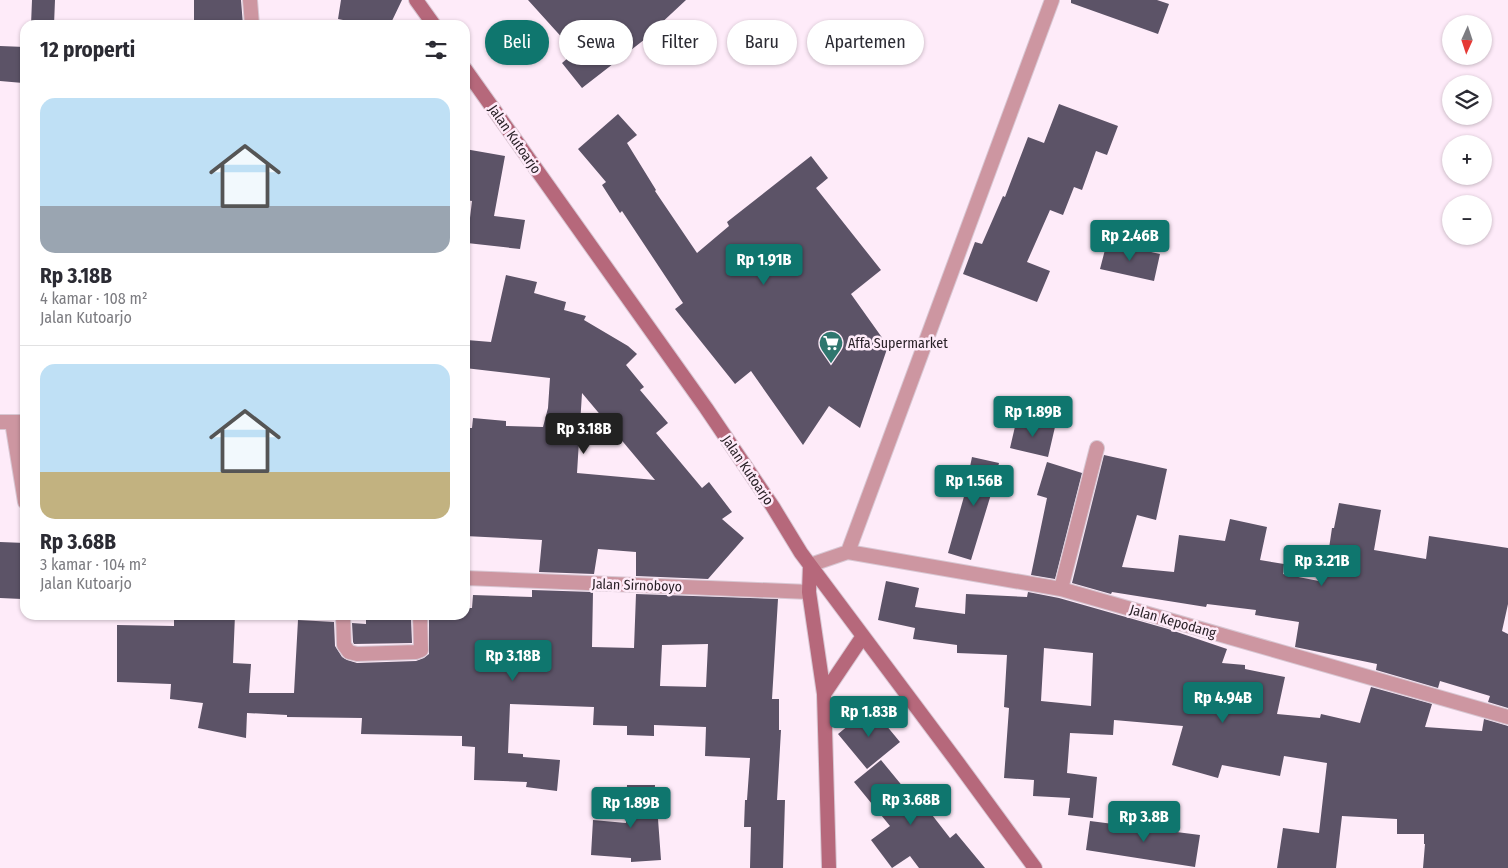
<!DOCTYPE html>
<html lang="id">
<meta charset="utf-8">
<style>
body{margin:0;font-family:"Fira Sans Condensed",sans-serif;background:#f7f7f7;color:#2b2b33;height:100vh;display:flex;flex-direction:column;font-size:19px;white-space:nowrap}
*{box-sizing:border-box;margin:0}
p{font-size:16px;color:#7c7c81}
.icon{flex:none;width:28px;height:28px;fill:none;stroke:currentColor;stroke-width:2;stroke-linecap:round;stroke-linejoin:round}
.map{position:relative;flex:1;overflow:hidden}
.sheet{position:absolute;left:20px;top:20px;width:450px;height:600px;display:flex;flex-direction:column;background:#fff;border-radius:15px;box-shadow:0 1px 4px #0004}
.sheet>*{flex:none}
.hud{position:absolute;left:485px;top:20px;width:475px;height:45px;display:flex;gap:10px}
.needle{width:32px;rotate:183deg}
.controls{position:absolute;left:1442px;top:15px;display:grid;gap:10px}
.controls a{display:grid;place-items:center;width:50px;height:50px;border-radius:50%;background:#fff;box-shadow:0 1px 4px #0004;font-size:25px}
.price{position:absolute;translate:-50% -42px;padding:0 11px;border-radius:5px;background:#0f766e;color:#fff;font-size:16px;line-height:32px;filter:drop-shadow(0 1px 2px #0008)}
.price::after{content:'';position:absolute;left:50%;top:30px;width:15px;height:11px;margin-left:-8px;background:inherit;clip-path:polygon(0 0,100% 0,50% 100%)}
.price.selected{background:#222;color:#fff}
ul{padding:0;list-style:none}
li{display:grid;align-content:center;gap:10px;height:265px;padding:0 20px}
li+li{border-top:1px solid #e1e1e2}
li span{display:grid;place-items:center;height:155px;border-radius:15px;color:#555}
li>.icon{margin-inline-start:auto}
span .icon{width:90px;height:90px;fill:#fffc;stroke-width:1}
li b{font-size:21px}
h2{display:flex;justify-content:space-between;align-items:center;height:60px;padding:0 20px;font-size:21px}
.pill{padding:0 18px;border-radius:22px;background:#fff;box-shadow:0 1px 4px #0004;font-size:18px;line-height:45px}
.pill.selected{background:#0f766e;color:#fff}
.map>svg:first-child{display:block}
.building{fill:#5c5367;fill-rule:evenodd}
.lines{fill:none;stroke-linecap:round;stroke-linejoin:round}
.minor-casing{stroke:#d8c7d3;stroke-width:16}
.secondary-casing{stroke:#d8c7d3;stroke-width:16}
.minor{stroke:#cd96a1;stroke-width:14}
.secondary{stroke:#b6687b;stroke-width:14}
.labels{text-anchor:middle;stroke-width:5;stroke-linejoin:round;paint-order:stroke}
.street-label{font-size:14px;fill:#292127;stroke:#feebf9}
.poi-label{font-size:14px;fill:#292127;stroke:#feebf9;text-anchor:start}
</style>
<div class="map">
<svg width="1508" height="868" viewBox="0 0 1508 868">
<rect width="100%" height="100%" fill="#feebf9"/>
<path class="building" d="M32 0H55L54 25H31Z
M194 0H241L243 25H194Z
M341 0H402L390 25H343V20L338 19Z
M528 0H686L657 27 658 29 582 88 562 63 575 52Z
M1071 0H1157L1169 4 1158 34 1071 3Z
M0 46 25 47 23 83 0 81Z
M1059 104 1118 126 1107 155 1096 151 1082 190 1074 187 1063 215 1050 210 1027 262 1050 271 1037 302 963 274 975 242 982 244 1003 196 1005 197 1028 137 1044 143Z
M618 114 637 135 627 143 656 190 655 191 697 253 729 226 727 222 811 156 828 178 816 188 881 270 851 294 888 346 860 428 829 406 803 445 751 371 735 384 675 309 683 303 622 211 620 213 602 185 606 182 578 149Z
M465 149 505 156 494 216 525 220 520 249 467 243 472 201 465 200Z
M1107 242 1160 254 1154 281 1100 269Z
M506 275 537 282 534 293 566 302 564 310 586 316 584 320 628 346 637 354 626 365 644 387 640 390 668 423 656 433 702 488 709 482 732 512 722 519 744 538 708 579 636 576V552L598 549 594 574 539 572 542 540 465 536V428H472L473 418 506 421V426L543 427 548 408 550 378 465 368 467 340 491 342ZM582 393 655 480 577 473Z
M1017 418 1055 427 1048 457 1010 448Z
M1104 455 1167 469 1156 520 1137 515 1122 567 1174 572 1179 535 1225 541 1230 519 1267 527 1260 560 1284 564 1283 574 1324 582 1332 528H1334L1339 503 1381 510 1374 550 1426 559 1429 536 1508 548V604L1502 631 1508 634V708L1488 702 1490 696 1440 681 1438 688 1376 670 1377 664 1295 647 1299 622 1255 615 1256 610 1207 604 1206 607 1112 592 1111 594 1072 583Z
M972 457 999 463 992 491 971 560 948 553 967 486H966Z
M1047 462 1082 473 1055 579 1031 575 1047 498 1037 495Z
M0 542 25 543 22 599 0 598Z
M886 581 919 588 915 607 965 614 966 594 1027 597 1028 592 1059 598 1168 629 1227 649 1222 663 1245 665V669L1285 677 1277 714 1320 718 1321 714 1360 723 1371 687 1432 704 1425 727 1482 731 1484 719 1508 726V868H1423L1425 844H1424V834H1397V819L1342 816 1336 868H1277L1283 828 1319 833 1327 763 1284 756 1280 776 1222 765 1218 778 1172 765 1183 726 1114 720 1113 735 1070 733 1067 773 1097 777 1093 818 1068 815 1070 798 1033 796 1034 780 1004 778 1009 708 1004 707 1007 655 957 653V645L913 639 915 628 878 620ZM1044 648 1093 653 1091 706 1041 701Z
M532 590 593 592 592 647 634 648 636 594 778 599 772 699H779V730H781L777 800H785L783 868H750L751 827H744L745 800H747L750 758 705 756 706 727 654 725V736L627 735V726L593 725 594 707 510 704 508 753 523 754V757L560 760 557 791 526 787 527 782 474 780 475 747 462 746V736L361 734 362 718 287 717V715L247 713 246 738 198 728 203 703 170 699 171 684 117 682V625L174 626V615H235L233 663 251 664 249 693H294L298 620 334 622 335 646 342 657 347 660 357 663 416 661 424 658 429 654V619L438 620V615H465V608H472L473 595 532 597ZM708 644 706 687 660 686 662 645Z
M366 615 411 618 412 643 354 644 353 642 352 623 366 624Z
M871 707 900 742 867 769 838 734Z
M881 760 918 805 922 802 950 838 956 833 985 868H919L910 856 892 868 871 840 890 826 854 782Z
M627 785H655L654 819H658L661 860 631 862V858L591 855 593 820 626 823Z
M1090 821 1200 835 1195 867 1086 850Z"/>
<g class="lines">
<defs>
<path id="minor" d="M250 0 252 25
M0 422H25
M12 422 25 502
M848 552 1052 0
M810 565 848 552 1061 589 1508 717
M465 578 809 592
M1061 589 1097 448
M343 615 344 645 349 652 357 654 416 652 421 650 420 615"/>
<path id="secondary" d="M416 0 434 25
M465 69 706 408 773 507 801 553 958 763 1035 868
M810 565 809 592 824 694 829 868
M824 694 863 636"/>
</defs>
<use href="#minor" class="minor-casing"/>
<use href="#secondary" class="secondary-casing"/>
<use href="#minor" class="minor"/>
<use href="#secondary" class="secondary"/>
</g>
<defs>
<symbol id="supermarket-pin" viewBox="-11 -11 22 30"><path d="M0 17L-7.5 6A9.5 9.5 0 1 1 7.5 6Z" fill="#2f766e" stroke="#feebf9"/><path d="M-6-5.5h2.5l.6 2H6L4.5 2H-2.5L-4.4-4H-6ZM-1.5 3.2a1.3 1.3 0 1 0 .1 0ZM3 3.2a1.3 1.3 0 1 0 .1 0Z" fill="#fff"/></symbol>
</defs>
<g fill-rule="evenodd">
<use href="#supermarket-pin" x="817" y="329" width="28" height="38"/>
</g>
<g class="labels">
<g class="street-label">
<text transform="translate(515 139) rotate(55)" y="5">Jalan Kutoarjo</text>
<text transform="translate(748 470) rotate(56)" y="5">Jalan Kutoarjo</text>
<text transform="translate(637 585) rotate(2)" y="5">Jalan Sirnoboyo</text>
<text transform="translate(1173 621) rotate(16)" y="5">Jalan Kepodang</text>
</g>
<g class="poi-label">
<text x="848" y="348">Affa Supermarket</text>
</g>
</g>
</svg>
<div class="controls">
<a><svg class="needle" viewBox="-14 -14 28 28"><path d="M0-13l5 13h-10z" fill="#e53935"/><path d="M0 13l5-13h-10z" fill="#7c7c81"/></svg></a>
<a><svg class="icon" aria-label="layers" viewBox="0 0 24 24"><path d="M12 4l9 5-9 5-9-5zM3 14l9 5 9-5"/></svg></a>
<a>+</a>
<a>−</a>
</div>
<b class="price" style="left:1130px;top:262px">Rp 2.46B</b>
<b class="price" style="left:764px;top:286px">Rp 1.91B</b>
<b class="price" style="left:1033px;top:438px">Rp 1.89B</b>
<b class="price selected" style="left:584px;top:455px">Rp 3.18B</b>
<b class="price" style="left:974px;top:507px">Rp 1.56B</b>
<b class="price" style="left:1322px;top:587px">Rp 3.21B</b>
<b class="price" style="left:513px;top:682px">Rp 3.18B</b>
<b class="price" style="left:1223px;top:724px">Rp 4.94B</b>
<b class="price" style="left:869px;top:738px">Rp 1.83B</b>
<b class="price" style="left:911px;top:826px">Rp 3.68B</b>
<b class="price" style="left:631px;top:829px">Rp 1.89B</b>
<b class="price" style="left:1144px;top:843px">Rp 3.8B</b>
<div class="hud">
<a class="pill selected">Beli</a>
<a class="pill">Sewa</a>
<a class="pill">Filter</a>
<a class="pill">Baru</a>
<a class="pill">Apartemen</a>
</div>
<section class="sheet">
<h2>12 properti<svg class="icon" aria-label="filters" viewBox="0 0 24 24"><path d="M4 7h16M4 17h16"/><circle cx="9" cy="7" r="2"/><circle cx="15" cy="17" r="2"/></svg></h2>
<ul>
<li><span style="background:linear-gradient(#bfe0f5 70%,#9aa5b1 0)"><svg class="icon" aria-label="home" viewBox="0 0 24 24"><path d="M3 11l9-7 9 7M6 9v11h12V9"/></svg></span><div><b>Rp 3.18B</b><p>4 kamar · 108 m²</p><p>Jalan Kutoarjo</p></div></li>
<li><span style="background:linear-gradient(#bfe0f5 70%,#c2b280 0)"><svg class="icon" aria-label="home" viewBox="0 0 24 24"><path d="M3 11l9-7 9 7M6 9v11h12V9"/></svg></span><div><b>Rp 3.68B</b><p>3 kamar · 104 m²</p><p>Jalan Kutoarjo</p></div></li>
</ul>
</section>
</div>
